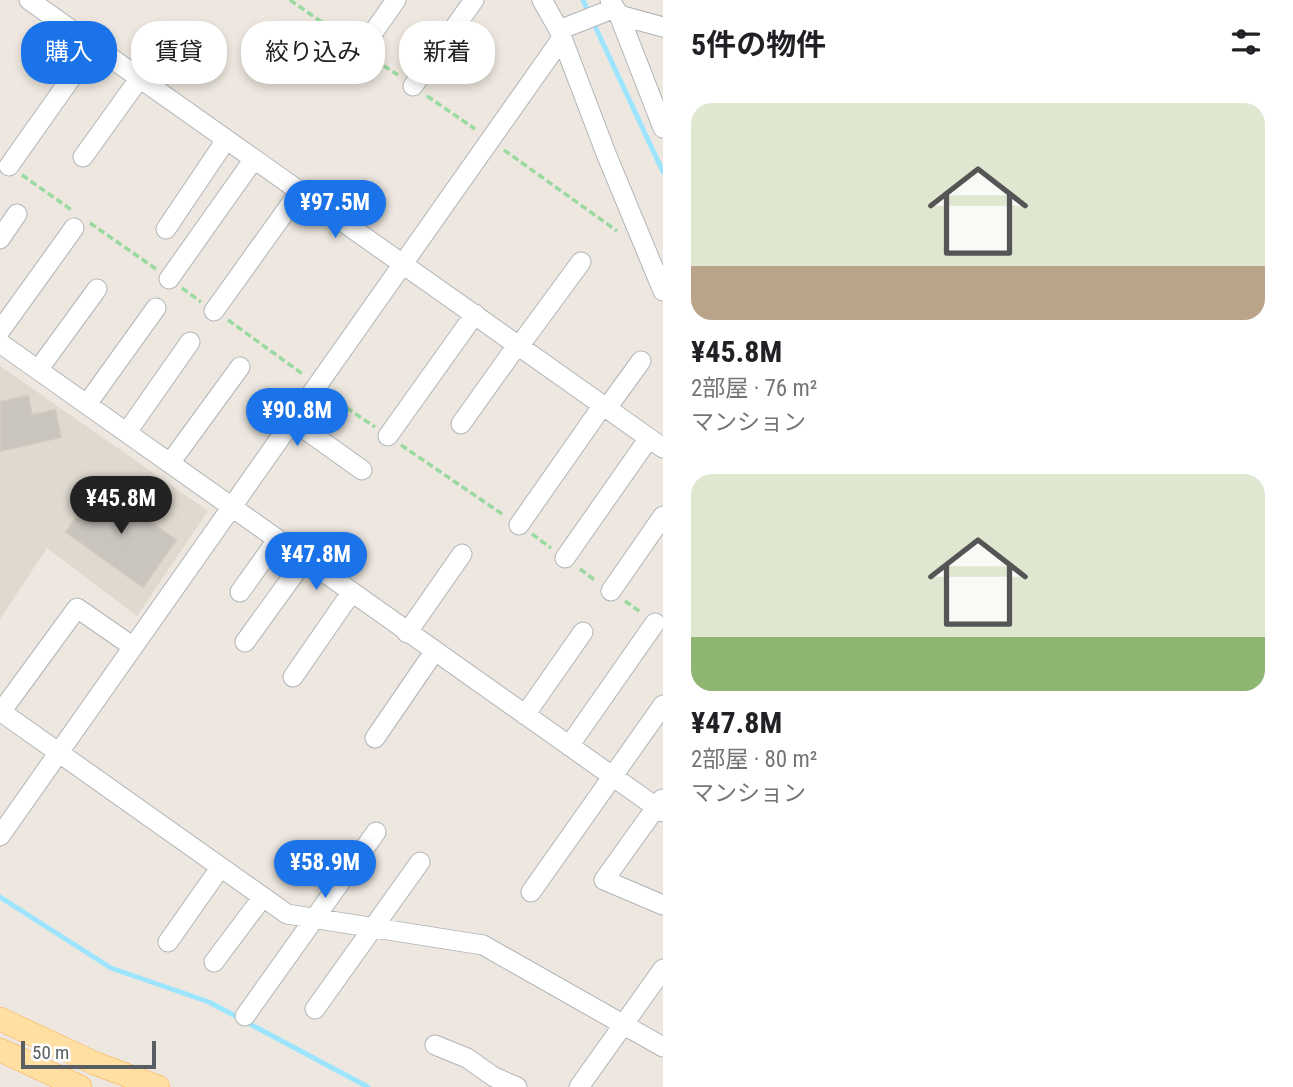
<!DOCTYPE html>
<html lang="ja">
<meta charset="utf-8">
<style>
body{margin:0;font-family:"Roboto Condensed","Noto Sans JP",sans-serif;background:#f2f2f2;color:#202124;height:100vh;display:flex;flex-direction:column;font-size:26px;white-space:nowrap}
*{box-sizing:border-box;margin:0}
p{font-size:23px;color:#757577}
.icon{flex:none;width:38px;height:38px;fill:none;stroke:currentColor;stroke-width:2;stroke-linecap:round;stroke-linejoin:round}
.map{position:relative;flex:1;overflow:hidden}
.drawer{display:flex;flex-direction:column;background:#fff;width:630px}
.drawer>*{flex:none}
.top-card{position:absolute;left:21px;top:21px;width:536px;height:63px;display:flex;gap:14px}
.scale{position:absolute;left:21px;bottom:18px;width:135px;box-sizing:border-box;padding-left:7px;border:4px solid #585e62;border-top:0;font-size:19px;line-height:24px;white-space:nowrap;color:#585e62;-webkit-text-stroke:5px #fff;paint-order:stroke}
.price{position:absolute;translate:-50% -60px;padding:0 16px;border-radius:24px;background:#1a73e8;color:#fff;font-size:23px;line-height:46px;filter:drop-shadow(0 2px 4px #0008)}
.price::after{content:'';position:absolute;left:50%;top:42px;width:21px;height:16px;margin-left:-10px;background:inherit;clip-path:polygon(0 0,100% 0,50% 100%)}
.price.selected{background:#222;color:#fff}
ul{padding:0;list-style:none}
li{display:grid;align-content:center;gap:14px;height:371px;padding:0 28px}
li span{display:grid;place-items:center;height:217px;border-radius:21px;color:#555}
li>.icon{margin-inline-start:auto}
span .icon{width:126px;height:126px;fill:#fffc;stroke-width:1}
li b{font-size:30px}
h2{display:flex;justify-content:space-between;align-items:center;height:84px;padding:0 28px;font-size:30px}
.pill{padding:0 24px;border-radius:28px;background:#fff;box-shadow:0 4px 10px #0003;font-size:24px;line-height:63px}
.pill.selected{background:#1a73e8;color:#fff}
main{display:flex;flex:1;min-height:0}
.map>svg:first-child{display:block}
.education{fill:#dfd9cf}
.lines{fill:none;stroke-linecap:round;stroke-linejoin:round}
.stream{stroke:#9de5ff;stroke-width:5}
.building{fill:#cac4be;stroke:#d2c8bd;stroke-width:2}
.minor-casing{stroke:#b0b4b8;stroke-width:21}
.major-casing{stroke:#feaa47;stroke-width:24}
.path{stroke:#9adaa0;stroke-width:3.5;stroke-dasharray:7 3.5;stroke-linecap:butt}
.minor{stroke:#fff;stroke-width:19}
.major{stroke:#ffdfa2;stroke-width:23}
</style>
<main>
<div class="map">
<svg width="663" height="1087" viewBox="0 0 663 1087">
<rect width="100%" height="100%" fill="#ede7df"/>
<path class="education" d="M0 366 208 511 137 616 47 548 0 619Z"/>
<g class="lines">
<path class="stream" d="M583 0 589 13
M593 22 663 172
M0 897 111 968 209 1002 368 1087"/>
</g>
<path class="building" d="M28 396 32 415 55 410 61 437 0 451V402Z
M99 486 176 540 143 587 66 532Z"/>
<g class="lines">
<defs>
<path id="minor" d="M29 0 663 448
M542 0 559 30 607 156 663 291
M610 0 619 15 663 128
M619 15 663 27
M559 30 615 8
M361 50 396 0
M413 86 474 0
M83 157 139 79
M9 166 93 47
M166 229 226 140
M0 239 17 214
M169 279 254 159
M214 311 300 191
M0 331 74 228
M0 343 663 812
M520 345 581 262
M38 370 97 289
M87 404 156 308
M607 408 641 361
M292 420 362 470
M461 424 518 344
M127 432 190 342
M388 436 475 314
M170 463 240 367
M519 525 603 405
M565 558 649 438
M611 591 663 516
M240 592 277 540
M407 633 462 554
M245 642 305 559
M293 677 351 593
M0 711 287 914 483 945 663 1047
M1 712 77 608 132 646
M525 715 583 632
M375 738 434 652
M569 746 655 623
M662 799 604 880 663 905
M0 836 562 38
M531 892 663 705
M168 942 220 868
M214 962 262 898
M315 1009 420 862
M245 1016 376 832
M435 1045 467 1058 494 1077 517 1087
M579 1087 663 969"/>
<path id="major" d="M0 1019 94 1063 158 1087
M0 1050 80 1087"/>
</defs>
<use href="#minor" class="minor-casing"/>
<use href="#major" class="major-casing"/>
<path class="path" d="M290 0 346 39
M375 60 398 75
M427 96 475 129
M504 150 617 231
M22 175 73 211
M90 223 156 269
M182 288 201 302
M228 320 304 375
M329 396 375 427
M401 445 505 516
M532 534 551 548
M580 569 596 581
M625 601 642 613"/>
<use href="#minor" class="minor"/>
<use href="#major" class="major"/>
</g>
</svg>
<div class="scale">50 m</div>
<b class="price" style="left:335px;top:240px">¥97.5M</b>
<b class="price" style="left:297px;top:448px">¥90.8M</b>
<b class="price selected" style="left:121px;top:536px">¥45.8M</b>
<b class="price" style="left:316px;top:592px">¥47.8M</b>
<b class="price" style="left:325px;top:900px">¥58.9M</b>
<div class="top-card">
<a class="pill selected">購入</a>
<a class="pill">賃貸</a>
<a class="pill">絞り込み</a>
<a class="pill">新着</a>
</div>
</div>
<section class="drawer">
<h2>5件の物件<svg class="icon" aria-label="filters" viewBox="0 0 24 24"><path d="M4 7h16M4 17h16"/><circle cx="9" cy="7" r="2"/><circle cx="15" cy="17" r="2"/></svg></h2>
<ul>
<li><span style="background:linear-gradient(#dfe7d0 75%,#b9a48a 0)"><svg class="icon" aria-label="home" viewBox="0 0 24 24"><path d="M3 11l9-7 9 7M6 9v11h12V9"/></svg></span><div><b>¥45.8M</b><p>2部屋 · 76 m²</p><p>マンション</p></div></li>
<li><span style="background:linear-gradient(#dfe7d0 75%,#8fb573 0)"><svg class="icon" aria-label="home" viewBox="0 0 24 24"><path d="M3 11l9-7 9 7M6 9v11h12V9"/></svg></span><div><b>¥47.8M</b><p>2部屋 · 80 m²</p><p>マンション</p></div></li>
</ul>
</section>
</main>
